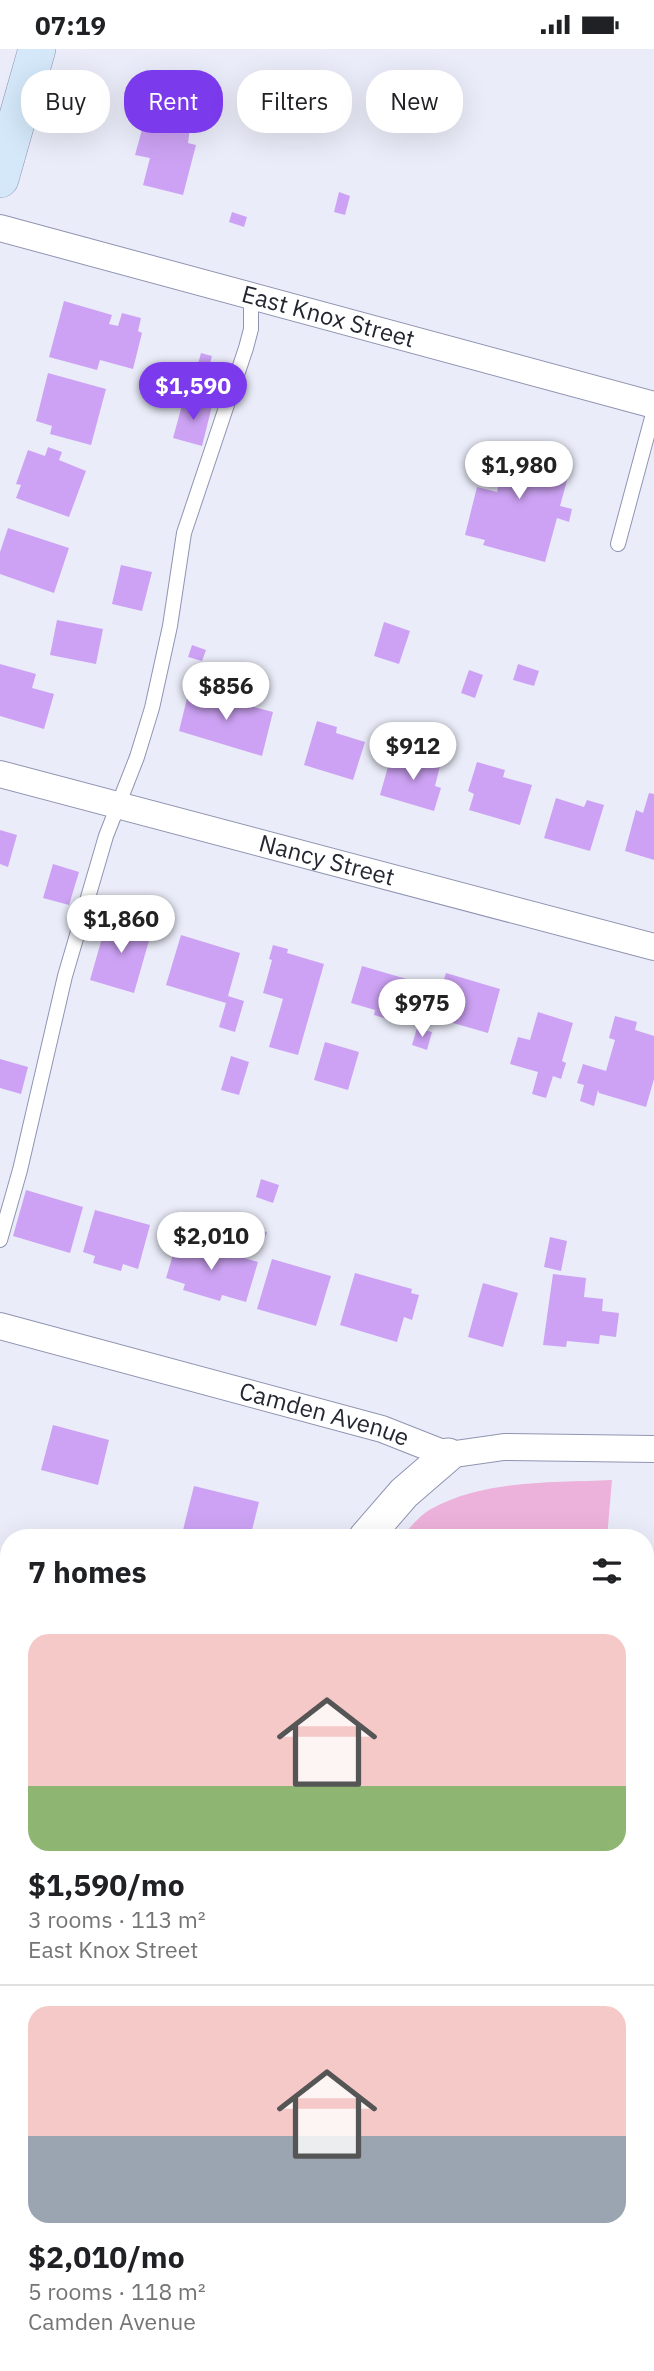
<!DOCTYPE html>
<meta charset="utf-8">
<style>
body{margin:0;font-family:"IBM Plex Sans",sans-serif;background:#f2f2f2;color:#202124;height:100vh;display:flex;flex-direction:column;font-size:26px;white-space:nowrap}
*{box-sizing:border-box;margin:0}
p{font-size:23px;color:#757577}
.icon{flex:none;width:38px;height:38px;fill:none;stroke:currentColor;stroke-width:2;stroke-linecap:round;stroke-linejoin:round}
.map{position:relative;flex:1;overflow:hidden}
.details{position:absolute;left:0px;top:1480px;width:654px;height:842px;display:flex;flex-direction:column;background:#fff;border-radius:28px 28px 0 0;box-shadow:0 7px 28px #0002}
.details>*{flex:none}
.guide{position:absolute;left:21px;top:21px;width:612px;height:63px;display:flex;gap:14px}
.price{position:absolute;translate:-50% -60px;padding:0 16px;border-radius:24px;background:#fff;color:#222;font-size:23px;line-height:46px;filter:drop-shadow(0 2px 4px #0008)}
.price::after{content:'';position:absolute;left:50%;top:42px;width:21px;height:16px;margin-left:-10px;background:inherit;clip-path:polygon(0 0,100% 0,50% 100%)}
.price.current{background:#7c3aed;color:#fff}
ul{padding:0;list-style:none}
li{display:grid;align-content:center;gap:14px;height:371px;padding:0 28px}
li+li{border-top:2px solid #e0e0e0}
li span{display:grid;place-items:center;height:217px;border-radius:21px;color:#555}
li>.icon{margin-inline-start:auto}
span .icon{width:126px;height:126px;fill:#fffc;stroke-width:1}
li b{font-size:30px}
h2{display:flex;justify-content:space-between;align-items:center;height:84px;padding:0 28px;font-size:30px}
.tag{padding:0 24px;border-radius:28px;background:#fff;box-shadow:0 7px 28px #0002;font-size:24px;line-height:63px}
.tag.current{background:#7c3aed;color:#fff}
.status{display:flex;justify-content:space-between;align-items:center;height:49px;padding:0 35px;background:#fff;direction:ltr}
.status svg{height:19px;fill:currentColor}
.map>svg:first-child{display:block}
.green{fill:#edb2db}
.building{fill:#cda2f4}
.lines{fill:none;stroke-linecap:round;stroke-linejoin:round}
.service-casing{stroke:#8f94b2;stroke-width:16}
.minor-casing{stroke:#8f94b2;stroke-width:28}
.tertiary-casing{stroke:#8f94b2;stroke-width:35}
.secondary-casing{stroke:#8f94b2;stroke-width:38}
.path{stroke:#9698a4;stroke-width:4.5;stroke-dasharray:3.5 3.5;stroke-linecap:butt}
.service{stroke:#fff;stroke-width:14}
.minor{stroke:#fff;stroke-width:26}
.tertiary{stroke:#fff;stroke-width:33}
.secondary{stroke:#d4e8f9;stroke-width:37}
.labels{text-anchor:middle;stroke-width:5;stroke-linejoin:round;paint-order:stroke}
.street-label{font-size:24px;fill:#242631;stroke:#eaedf9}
</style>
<div class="status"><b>07:19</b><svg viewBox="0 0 49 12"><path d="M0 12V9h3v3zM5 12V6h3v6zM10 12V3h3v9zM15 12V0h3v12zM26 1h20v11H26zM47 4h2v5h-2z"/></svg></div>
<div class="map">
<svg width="654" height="2322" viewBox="0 0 654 2322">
<rect width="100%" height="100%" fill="#eaedf9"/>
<path class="green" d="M612 1431 607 1489H400C409 1480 420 1466 431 1460 485 1430 553 1434 612 1431Z
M646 1567 654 1568V2132L646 2128Z"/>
<path class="building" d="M167 42 187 47 181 69 191 72 188 94 196 96 183 146 143 136 150 109 135 106 143 77 157 81Z
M339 143 350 147 345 166 334 163Z
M232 163 247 168 244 178 229 173Z
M64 252 112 266 109 275 118 277 122 264 141 269 138 282 142 284 133 320 100 311 97 321 49 308Z
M201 304 212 307 208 322 197 319Z
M48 324 106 340 91 396 50 385 52 377 36 372Z
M184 349 212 357 202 397 173 389Z
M488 394 508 399 509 396 572 413 560 457 572 460 569 473 557 469 545 513 483 496 485 491 465 486 477 438 497 443 498 438 478 433Z
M48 398 62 403 59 411 86 422 69 468 16 449 21 436 16 435 28 401 45 407Z
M8 479 69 499 54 544 0 525V503Z
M121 516 152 523 142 562 112 555Z
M57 571 103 580 96 615 50 606Z
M384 573 410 582 399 615 374 607Z
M192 596 206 601 202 612 188 608Z
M0 615 36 625 32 639 54 645 44 680 0 667Z
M518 615 539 622 534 637 513 631Z
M469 621 483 626 475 649 461 644Z
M189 641 273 663 262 707 179 682Z
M317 672 337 678 336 684 365 693 353 731 304 716Z
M391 707 418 715 420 707 441 713 435 737 441 739 434 762 380 746Z
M477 713 505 721 503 728 532 736 520 776 469 761 474 745 468 742Z
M649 744 654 745V811L625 802 636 761 643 764Z
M556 749 584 758 587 751 604 756 590 802 544 789Z
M0 781 17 786 8 818 0 815Z
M53 815 79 823 69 856 43 849Z
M108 868 152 881 134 944 90 931Z
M181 886 240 904 228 947 244 952 235 983 219 978 226 954 166 936Z
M273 896 288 900 287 904 324 915 298 1006 269 998 283 950 263 944 272 911 269 910Z
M362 917 410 931 397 973 374 966 375 961 351 954Z
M446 924 500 940 488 984 439 970 444 954 437 952Z
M538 963 573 974 562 1012 566 1014 561 1030 553 1027 546 1049 532 1045 538 1023 510 1015 518 988 530 991Z
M615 967 637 973 635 981 654 987V1030L646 1058 599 1044 598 1041 594 1057 580 1052 584 1036 577 1034 583 1015 606 1022 615 991 609 989Z
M417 979 432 983 427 1001 412 996Z
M325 993 359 1003 348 1041 314 1031Z
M231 1007 249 1013 239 1046 221 1041Z
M0 1010 28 1018 21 1045 0 1039Z
M261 1130 279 1136 273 1154 256 1148Z
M26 1141 83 1158 70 1204 13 1187Z
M95 1161 150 1176 138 1220 123 1215 121 1222 93 1214 95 1207 83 1203Z
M250 1178 267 1183 261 1200 245 1195Z
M550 1188 567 1192 561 1222 544 1218Z
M178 1189 258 1213 246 1253 222 1246 220 1252 183 1241 185 1235 166 1229Z
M272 1210 331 1227 316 1277 257 1260Z
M355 1224 412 1240 411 1244 419 1246 412 1271 404 1268 397 1293 340 1276Z
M553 1225 586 1229 584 1248 603 1250 602 1262 619 1264 616 1288 600 1286 599 1295 567 1292 566 1298 543 1296Z
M483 1234 518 1244 503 1298 468 1288Z
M53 1376 109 1391 98 1436 41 1421Z
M194 1437 259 1453 250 1489H181Z
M0 2055 9 2060V2133L3 2131 7 2123 0 2119Z
M0 2183 9 2187 0 2205Z
M648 2269 654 2272V2322L636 2314H646Z"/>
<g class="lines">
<defs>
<path id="service" d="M618 495 654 361
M0 1191 20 1121 65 927 106 787 137 708 152 659 170 577 184 484 246 299 251 280V246"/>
<g id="minor">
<path id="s1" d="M0 179 654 356"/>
<path id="s2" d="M0 725 654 898"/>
<path id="s3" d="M0 1277 382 1380 448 1406 504 1398 654 1400"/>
<path d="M646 2152 654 2157"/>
</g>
<path id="tertiary" d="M365 1489 404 1444 448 1406
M0 1918 9 1908"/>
<path id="secondary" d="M0 130 37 0"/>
</defs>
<use href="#service" class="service-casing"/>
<use href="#minor" class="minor-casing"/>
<use href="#tertiary" class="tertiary-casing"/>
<use href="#secondary" class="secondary-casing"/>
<path class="path" d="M371 2322 372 2314"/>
<use href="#service" class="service"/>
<use href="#minor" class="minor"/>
<use href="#tertiary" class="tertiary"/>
<use href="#secondary" class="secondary"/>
</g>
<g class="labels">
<g class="street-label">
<text dy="8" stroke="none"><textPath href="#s1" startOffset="340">East Knox Street</textPath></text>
<text dy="8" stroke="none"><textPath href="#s2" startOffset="338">Nancy Street</textPath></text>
<text dy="8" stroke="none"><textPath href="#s3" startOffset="336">Camden Avenue</textPath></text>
</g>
</g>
</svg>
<b class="price current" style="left:193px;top:373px">$1,590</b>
<b class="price" style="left:519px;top:452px">$1,980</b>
<b class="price" style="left:226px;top:673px">$856</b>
<b class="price" style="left:413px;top:733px">$912</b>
<b class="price" style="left:121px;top:906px">$1,860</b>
<b class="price" style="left:422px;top:990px">$975</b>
<b class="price" style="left:211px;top:1223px">$2,010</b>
<div class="guide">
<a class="tag">Buy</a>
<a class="tag current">Rent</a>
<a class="tag">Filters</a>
<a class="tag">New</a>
</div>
<section class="details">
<h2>7 homes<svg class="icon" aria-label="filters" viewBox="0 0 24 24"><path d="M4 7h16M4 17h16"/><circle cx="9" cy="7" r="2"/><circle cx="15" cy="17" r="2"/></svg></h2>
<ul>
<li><span style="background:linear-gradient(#f6c9c9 70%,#8fb573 0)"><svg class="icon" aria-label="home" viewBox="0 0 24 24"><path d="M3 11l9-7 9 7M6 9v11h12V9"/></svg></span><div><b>$1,590/mo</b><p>3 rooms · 113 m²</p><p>East Knox Street</p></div></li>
<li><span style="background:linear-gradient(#f6c9c9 60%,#9aa5b1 0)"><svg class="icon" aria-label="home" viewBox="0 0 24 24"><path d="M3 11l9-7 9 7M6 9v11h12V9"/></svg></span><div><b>$2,010/mo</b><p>5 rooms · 118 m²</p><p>Camden Avenue</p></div></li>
</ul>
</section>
</div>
